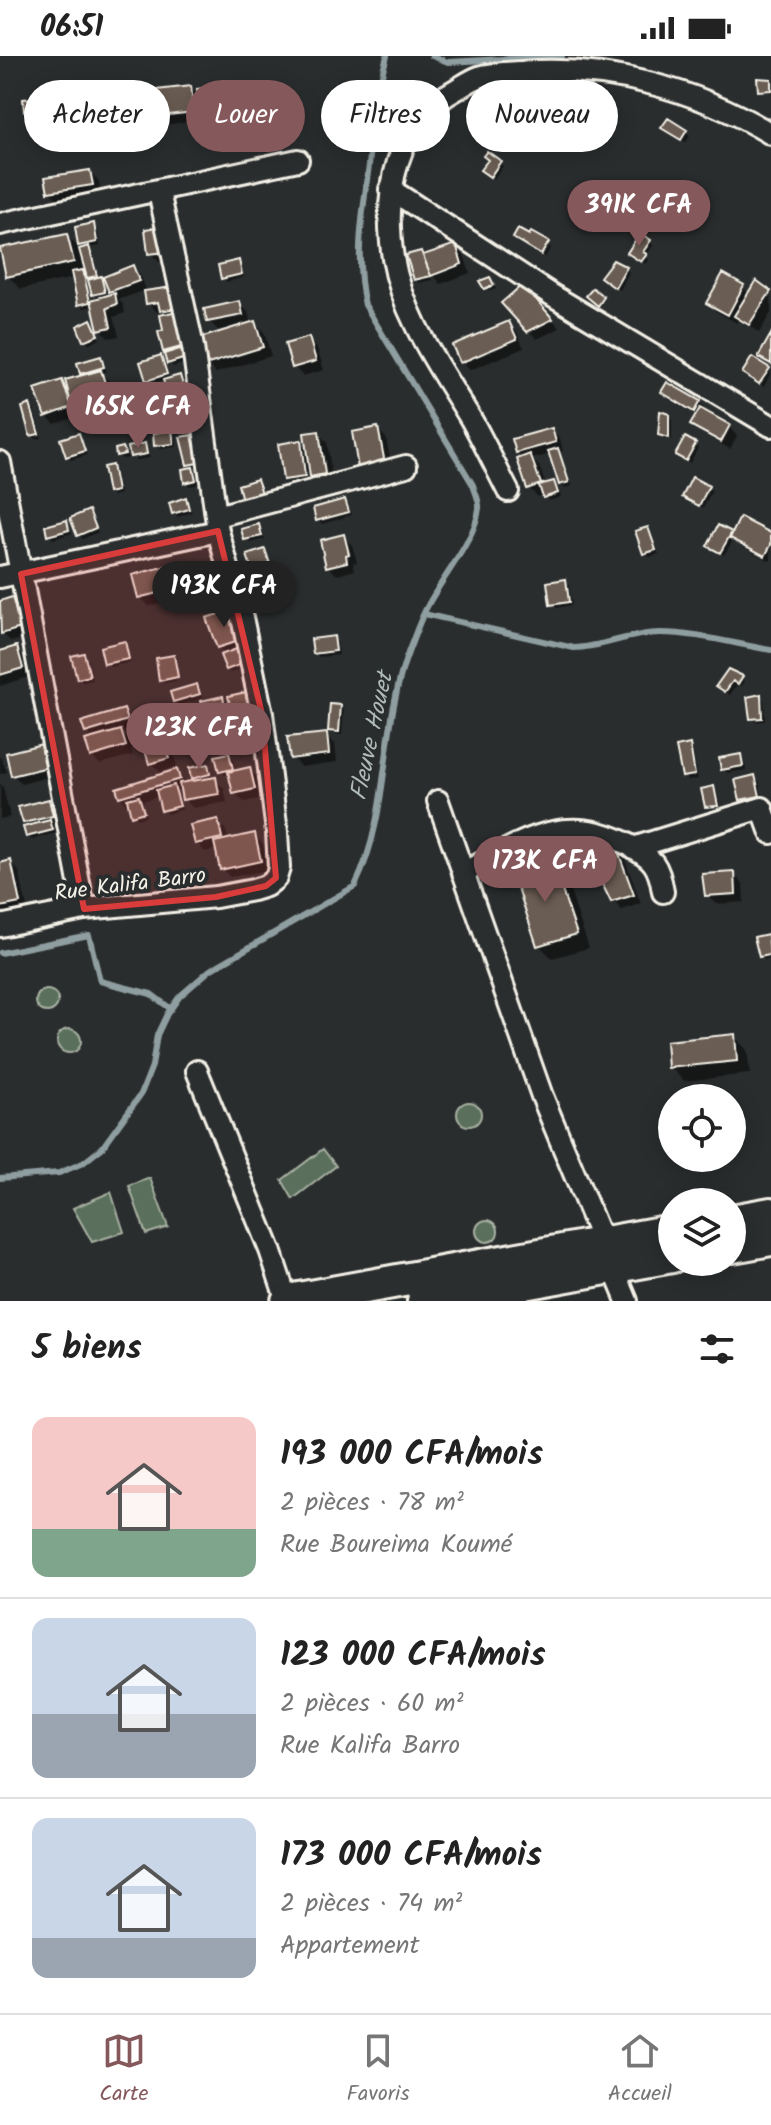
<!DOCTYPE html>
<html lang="fr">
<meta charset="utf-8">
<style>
body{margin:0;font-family:Kalam,sans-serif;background:#f6f6f6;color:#222;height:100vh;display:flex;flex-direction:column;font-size:30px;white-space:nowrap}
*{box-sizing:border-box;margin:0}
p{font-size:26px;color:#767676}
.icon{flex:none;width:44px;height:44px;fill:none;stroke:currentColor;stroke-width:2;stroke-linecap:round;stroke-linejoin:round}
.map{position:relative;height:1245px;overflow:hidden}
.drawer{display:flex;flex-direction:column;background:#fff;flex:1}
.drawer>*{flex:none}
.guide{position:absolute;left:24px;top:24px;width:724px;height:72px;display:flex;gap:16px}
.fabs{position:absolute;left:658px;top:1028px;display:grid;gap:16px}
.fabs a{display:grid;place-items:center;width:88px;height:88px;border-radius:50%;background:#fff;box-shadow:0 4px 20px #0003;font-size:40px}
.price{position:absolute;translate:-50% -68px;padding:0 18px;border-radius:28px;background:#85585c;color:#fff;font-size:26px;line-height:52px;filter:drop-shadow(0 2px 4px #0008)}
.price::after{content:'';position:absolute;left:50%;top:48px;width:24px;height:18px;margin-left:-12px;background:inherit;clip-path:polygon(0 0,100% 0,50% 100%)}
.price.active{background:#222;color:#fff}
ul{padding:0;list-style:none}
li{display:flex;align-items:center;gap:24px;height:200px;padding:0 32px}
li+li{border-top:2px solid #e0e0e0}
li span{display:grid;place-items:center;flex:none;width:224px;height:160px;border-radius:16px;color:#555}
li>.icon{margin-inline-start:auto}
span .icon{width:96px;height:96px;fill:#fffc;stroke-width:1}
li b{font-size:34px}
h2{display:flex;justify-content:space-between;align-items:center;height:96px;padding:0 32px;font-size:34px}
.tag{padding:0 28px;border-radius:36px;background:#fff;box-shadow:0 4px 20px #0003;font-size:28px;line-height:72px}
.tag.active{background:#85585c;color:#fff}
.status{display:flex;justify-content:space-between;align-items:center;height:56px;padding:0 40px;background:#fff;direction:ltr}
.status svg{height:22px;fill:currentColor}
.tab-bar{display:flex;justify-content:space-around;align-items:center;height:112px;border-top:2px solid #e0e0e0;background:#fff;font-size:22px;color:#767676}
.tab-bar a{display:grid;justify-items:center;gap:4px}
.tab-bar .active{color:#85585c}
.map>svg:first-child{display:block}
.green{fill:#5a705c;stroke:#a7b0a2;stroke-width:2}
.shadow{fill:#0007;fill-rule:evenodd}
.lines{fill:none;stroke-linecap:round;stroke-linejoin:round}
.stream{stroke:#8f9ea0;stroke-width:6}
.building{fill:#6b5d52;stroke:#f4f1e8;stroke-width:2}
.street-casing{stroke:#f4f1e8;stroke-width:26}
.primary-casing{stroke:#f4f1e8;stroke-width:38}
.street{stroke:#2a2d2e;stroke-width:20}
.primary{stroke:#2a2d2e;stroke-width:32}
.marked{fill:#d93c3b;fill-opacity:0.2;stroke:#d93c3b;stroke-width:6;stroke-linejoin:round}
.labels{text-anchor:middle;stroke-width:8;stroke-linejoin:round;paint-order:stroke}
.street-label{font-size:22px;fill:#f4f1e8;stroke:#2a2d2e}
.water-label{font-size:24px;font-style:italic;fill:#b0bab8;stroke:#2a2d2e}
</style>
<div class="status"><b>06:51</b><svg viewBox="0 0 49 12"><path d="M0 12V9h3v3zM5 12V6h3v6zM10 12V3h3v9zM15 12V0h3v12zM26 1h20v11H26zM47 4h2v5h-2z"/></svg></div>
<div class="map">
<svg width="771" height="1245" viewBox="0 0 771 1245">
<rect width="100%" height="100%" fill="#2a2d2e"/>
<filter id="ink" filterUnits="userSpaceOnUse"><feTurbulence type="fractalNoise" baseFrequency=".0125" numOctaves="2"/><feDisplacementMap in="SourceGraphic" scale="16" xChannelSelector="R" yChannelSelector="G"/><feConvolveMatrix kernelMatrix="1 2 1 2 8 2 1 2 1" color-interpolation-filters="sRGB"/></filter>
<g filter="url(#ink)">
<path class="green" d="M36 945a11 11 0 1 1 22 0a11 11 0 1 1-22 0Z
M57 985a12 12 0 1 1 24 0a12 12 0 1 1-24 0Z
M457 1058a12 12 0 1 1 24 0a12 12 0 1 1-24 0Z
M323 1093 336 1110 293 1143 282 1124Z
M150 1122 168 1171 146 1178 129 1130Z
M111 1136 124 1176 92 1186 73 1152Z
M476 1175a11 11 0 1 1 22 0a11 11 0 1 1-22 0Z"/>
<path class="shadow" d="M191 32 200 41 230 32 239 41 240 58 209 61 201 53 202 64 162 69 153 60Z
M592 36 601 45 598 72 574 69 565 61Z
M87 40 96 49 97 58 35 63 26 54Z
M668 65 690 80 686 86 668 75Z
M500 107 503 110 494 123 486 118Z
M90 116 99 125 100 137 58 144 49 135Z
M650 158 659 167 654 174 647 170 641 178 619 162Z
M93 170 97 173 100 190 88 192 92 196 99 223 104 227 108 241 115 239 111 235 132 212 141 220 146 234 118 244 123 248 125 257 114 261 119 280 109 282 100 273 94 250 84 252 80 248 74 222 21 233 8 220 67 180 81 194 77 172ZM91 227 94 238 99 243 92 246 88 228Z
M147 174 174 204 159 206 150 197Z
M649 185 653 189 646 200 649 204 646 208 634 200Z
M519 186 547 188 551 192 545 201Z
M455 190 464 199 470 217 441 228 431 217 433 224 419 227 415 223 421 197 424 201Z
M238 207 242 210 244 221 227 226 223 222Z
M626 213 629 216 620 234 606 225Z
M723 220 750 237 771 236V257L759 277 739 262 737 267 717 256 708 247Z
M489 223 496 233 490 235 486 231Z
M172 233 188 306 173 311 165 295 167 260 162 255 157 256 148 247 146 235 147 237Z
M531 239 560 272 537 283 528 274Z
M239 247 248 256 251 269 255 267 264 276 271 300 216 317 207 308 231 275 230 272 218 274 209 265Z
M91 266 100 283 89 288 85 284Z
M509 267 517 276 524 292 470 314 461 306Z
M309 284 317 292 324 314 303 320 294 311Z
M100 302 107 315 101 317 109 325 117 353 100 358 91 347 81 350 73 342 79 360 55 368 46 360 62 327 70 335 86 321 82 317Z
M160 302 170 324 180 322 188 330 196 359 182 363 173 354 165 323 151 327 148 324Z
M753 303 771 316 764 331 748 320Z
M663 336 699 347 707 356 706 358 729 371 737 380 730 393 702 377 693 368 698 360 672 345Z
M30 350 34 354 42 382 36 383 32 379Z
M668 360 672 364V384L660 378Z
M378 373 386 382 394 422 354 378Z
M551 374 560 383 563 395 559 396 572 430 564 432 561 428 551 398 532 403 539 410 546 429 554 427 558 431 561 441 549 445 544 438 538 441 529 432 524 403 517 396Z
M172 377 176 380 177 391 160 393 156 389Z
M318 377 327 386 333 427 321 429 312 419 313 429 294 432 285 423 300 387 309 395Z
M78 379 87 399 71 404 67 400Z
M191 381 195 385 201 410 193 412 189 408Z
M694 388 698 392 690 407 678 399Z
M145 390 150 402 136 404 132 400Z
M123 393 126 397 128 402 122 403 118 399Z
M112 412 115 416 120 438 113 440 109 436Z
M192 413 196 417 199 428 190 430 186 426Z
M693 424 712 435 703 452 684 440Z
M185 444 192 456 178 461 174 457Z
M345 445 352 459 322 468 318 464Z
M88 457 98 476 83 483 79 479Z
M66 466 72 477 53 483 49 479Z
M259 470 265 483 250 487 246 483Z
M648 473 659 498 649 501 645 497Z
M730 478 733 480 771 479V505L741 490 734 483 724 499 713 493Z
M343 481 352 489 357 506 353 507 355 514 337 519 328 510Z
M265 495 274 515 259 520 255 516Z
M174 510 183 519 188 540 149 550 140 541Z
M565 525 569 529 572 549 556 552 552 548Z
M12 543 20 552 29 581 11 586 2 577 0 569V547Z
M209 563 249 593 247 611 231 617 227 613 226 599 218 591Z
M334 582 337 586 339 599 319 601 315 597Z
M124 588 128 592 131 606 110 611 106 607Z
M16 593 25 601 31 620 0 630V598Z
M84 599 88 603 93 624 82 626 79 622Z
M173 601 177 625 165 627 161 624Z
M742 621 745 625 742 630 738 627 730 639 718 629Z
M197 630 203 642 178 649 175 645Z
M246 638 255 647 262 676 246 679 235 668 237 678 217 682 208 673 223 642 233 652Z
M760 640 764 644 765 665 755 666 751 662Z
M340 651 344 654 342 679 334 678 330 674Z
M124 655 132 664 135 673 121 677 129 685 133 699 100 708 91 700 94 684 86 676Z
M160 677 169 686 177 710 160 716 151 707Z
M326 679 335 688 337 706 301 711 292 702Z
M42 690 50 699 55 719 22 728 13 719Z
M689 690 693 694 698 723 688 724 684 720Z
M229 699 233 703 236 716 249 713 258 722 262 742 244 746 235 737 230 718 225 719 221 715Z
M0 700 7 716 0 718Z
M740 700 744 704 746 714 727 717 723 713Z
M207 710 213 723 224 732 227 746 193 752 184 743 182 733 177 735 182 753 167 758 163 754 159 740 142 745 146 760 137 763 120 740 177 716 187 728 198 726 193 722Z
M755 721 759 725 763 744 746 747 742 743Z
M0 728 3 731 10 761 0 763Z
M713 732 717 736 721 753 711 754 707 750Z
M49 745 57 754 61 768 54 770 56 777 32 784 28 780 30 772 25 766Z
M217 765 226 774 228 785 254 779 263 788 268 814 230 821 222 813 218 793 205 796 197 787Z
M614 790 623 798 641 848 622 854 613 845 607 804Z
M10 806 19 815 28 856 8 860 0 851V809Z
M552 807 565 820 589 892 552 902 539 889Z
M734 818 743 827 744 846 716 848 707 839Z
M767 881 771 884V902L765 904 761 900Z
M734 980 747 994 750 1018 684 1025 670 1011Z"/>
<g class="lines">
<path class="stream" d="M432 0 448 6 562 0
M424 558 574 592C604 591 630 577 660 577 696 577 735 588 771 594
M0 897 89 879 100 925 151 938 171 953
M0 1122 59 1117 83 1107 102 1092 141 1038 152 1010 157 979 167 958 180 940 210 914 355 830C391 757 380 669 409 594 415 579 420 563 428 549 442 522 476 483 479 452 480 446 475 436 473 429L365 249C354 202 363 156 369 109 373 72 376 36 387 0"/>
</g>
<path class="building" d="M757 22 771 23V34L758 35Z
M191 30 194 56 151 61 148 35Z
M231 30 232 50 199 53 197 33Z
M567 31 593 35 590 64 563 61Z
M88 38 89 50 24 55 23 43Z
M668 62 687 74 681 84 661 72Z
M487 95 501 105 490 121 480 114 488 104 483 100Z
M90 114 93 129 48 136 45 121Z
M629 142 652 157 645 167 638 162 632 171 617 162Z
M94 167 97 186 78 190 75 171Z
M163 170 166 196 148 198 145 173Z
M518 173 529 179 531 176 549 186 541 199 513 182Z
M640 177 651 184 643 196 647 198 641 206 627 197Z
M67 178 74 206 6 221 0 192Z
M456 188 462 208 431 220 423 199Z
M89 190 97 220 87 222 79 193Z
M421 195 431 220 414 224 406 199Z
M239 204 242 218 221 223 218 209Z
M613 204 627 211 615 232 600 221Z
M133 209 139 225 109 236 103 221Z
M83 214 90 246 78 249 71 216Z
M723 217 744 229 728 259 706 247Z
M101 220 105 236 92 239 88 224Z
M490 221 494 229 484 233 479 225Z
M756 224 771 235 749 269 734 260Z
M523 228 553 263 527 276 501 247Z
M173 231 176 252 160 255 158 246 146 248 144 235Z
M593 232 604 241 598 250 586 240Z
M115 237 117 248 107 252 111 271 98 274 91 244Z
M240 245 243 259 207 266 204 253Z
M177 255 185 290 163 296 158 276 163 274 160 259Z
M91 263 98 279 83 285 77 270Z
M255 265 263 291 205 309 197 283Z
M509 265 517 283 460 307 452 289Z
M771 278V308L758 301Z
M309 281 316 305 292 312 285 288Z
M183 292 186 302 167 308 164 298Z
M161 299 167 318 146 325 140 306Z
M101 300 104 311 80 318 77 307Z
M752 301 770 312 759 328 742 317Z
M101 314 110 344 90 350 86 338 70 343 65 324Z
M180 319 189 350 172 355 163 324Z
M62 324 72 351 45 361 35 333Z
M667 326 700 345 694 356 661 336Z
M30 348 39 378 30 380 22 351Z
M700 352 730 369 721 386 690 369Z
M660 355 669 358V382L658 379Z
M378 371 386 413 359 418 352 376Z
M552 372 556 386 516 397 512 383Z
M172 374 174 388 154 390 153 377Z
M319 375 325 418 310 421 304 377Z
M79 377 85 395 66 401 60 383Z
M192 379 198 407 187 409 180 381Z
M685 381 696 387 686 405 675 399Z
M301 384 305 421 283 424 278 388Z
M145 387 147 398 130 401 128 391Z
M123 391 125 398 116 400 115 393Z
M558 392 569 426 559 429 548 395Z
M530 398 541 428 527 433 517 403Z
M112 409 117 435 108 437 103 411Z
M193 411 196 424 184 427 182 413Z
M692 421 709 430 699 450 682 441Z
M257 423 262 437 242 444 238 429Z
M554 425 558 437 543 442 539 429Z
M186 441 189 453 172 458 169 447Z
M345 443 349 456 316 465 313 452Z
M89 454 96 472 77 480 70 462Z
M740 461 771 477V489L765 500 730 482Z
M67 464 69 474 47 480 45 470Z
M259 468 262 480 244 484 241 473Z
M718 469 732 476 720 497 707 490Z
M648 471 656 494 643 498 635 475Z
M344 478 349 498 346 499 347 506 326 511 320 484Z
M265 493 271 511 253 517 247 499Z
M175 508 181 531 138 542 132 519Z
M566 523 569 546 550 549 547 526Z
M12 541 21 572 1 578 0 545Z
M231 554 241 584 217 592 206 562Z
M334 580 336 595 313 598 311 583Z
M125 585 129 603 104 608 100 591Z
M17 590 23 612 0 619V595Z
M239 592 245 607 226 614 220 599Z
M84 597 90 620 77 623 71 600Z
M174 599 178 621 159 625 156 602Z
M728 613 743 620 738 628 733 625 725 636 716 630Z
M197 628 200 638 173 646 170 636Z
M246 636 254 667 235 672 228 640Z
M761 638 762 662 750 663 747 641Z
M223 640 229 670 207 674 201 645Z
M330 648 341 649 339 676 328 675Z
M124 653 128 664 85 677 81 666Z
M121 674 126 690 90 701 85 684Z
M161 675 169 702 149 708 141 681Z
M327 677 329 698 290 703 287 681Z
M42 688 48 711 11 720 6 697Z
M690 688 695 719 682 721 676 691Z
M229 697 233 713 219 716 215 700Z
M741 698 743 710 721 714 719 702Z
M208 708 210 718 191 723 189 712Z
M250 711 255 733 233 738 228 716Z
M177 713 180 723 119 741 116 732Z
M755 719 760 740 740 744 735 724Z
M216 721 219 738 182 744 179 727Z
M174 729 180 750 161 755 156 734Z
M714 730 718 750 705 751 701 733Z
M139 740 144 756 131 760 127 743Z
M49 743 53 760 23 767 18 751Z
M218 763 222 782 195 788 190 769Z
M50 764 53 774 26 781 23 771Z
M255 777 261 805 220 814 214 786Z
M615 787 634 839 611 846 592 807 605 803 604 791Z
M11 804 20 847 0 851V807Z
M552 805 577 878 537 890 513 817Z
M735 816 736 838 705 840 702 818Z
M768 878 770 899 759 901 754 881Z
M735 978 737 1005 668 1012 666 985Z"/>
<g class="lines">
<defs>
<path id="street" d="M390 133 552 239 771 370
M0 168 298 104
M0 406 84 853
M508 435C496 412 485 388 472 365 441 313 403 262 393 202 383 137 395 66 457 33 464 29 471 24 479 21 492 17 508 17 521 16 607 9 697 33 771 78
M217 460 406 410
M0 521 218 475
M438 745 542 1040 627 1245
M633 792 762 752 771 777
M463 817C522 786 564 754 629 789 653 802 659 809 663 836
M0 870 84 853 216 841 253 834 266 830 276 822 279 812 277 776 262 658 243 566 218 475 193 291 159 136
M197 1015 270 1194 287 1245"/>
<path id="primary" d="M732 1165 771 1158
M732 1190 771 1183
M288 1245 672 1175
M424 1245 672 1200"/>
</defs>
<use href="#street" class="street-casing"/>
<use href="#primary" class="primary-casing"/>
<use href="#street" class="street"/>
<use href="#primary" class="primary"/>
</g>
</g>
<path class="marked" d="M218 475 262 658 276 822 266 830 216 841 84 853 21 518Z"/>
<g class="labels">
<g class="street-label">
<text transform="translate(130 827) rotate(-7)" y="8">Rue Kalifa Barro</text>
</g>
<g class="water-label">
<text transform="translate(371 680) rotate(-78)" y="8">Fleuve Houet</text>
</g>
</g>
</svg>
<div class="fabs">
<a><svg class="icon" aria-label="locate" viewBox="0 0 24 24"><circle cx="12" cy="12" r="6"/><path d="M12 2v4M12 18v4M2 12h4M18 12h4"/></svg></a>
<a><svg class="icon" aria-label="layers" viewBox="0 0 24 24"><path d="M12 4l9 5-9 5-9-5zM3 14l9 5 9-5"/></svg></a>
</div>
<b class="price" style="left:639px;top:192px">391K CFA</b>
<b class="price" style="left:138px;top:394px">165K CFA</b>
<b class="price active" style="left:224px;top:573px">193K CFA</b>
<b class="price" style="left:199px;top:715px">123K CFA</b>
<b class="price" style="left:545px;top:848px">173K CFA</b>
<div class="guide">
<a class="tag">Acheter</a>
<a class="tag active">Louer</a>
<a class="tag">Filtres</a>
<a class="tag">Nouveau</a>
</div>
</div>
<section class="drawer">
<h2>5 biens<svg class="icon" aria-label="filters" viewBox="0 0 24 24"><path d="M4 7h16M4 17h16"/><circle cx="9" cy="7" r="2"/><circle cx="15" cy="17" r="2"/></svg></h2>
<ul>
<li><span style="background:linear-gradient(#f6c9c9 70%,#7fa58c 0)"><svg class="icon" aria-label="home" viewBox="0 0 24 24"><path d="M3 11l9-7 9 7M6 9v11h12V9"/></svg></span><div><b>193 000 CFA/mois</b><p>2 pièces · 78 m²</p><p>Rue Boureima Koumé</p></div></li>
<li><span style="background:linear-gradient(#c9d6e8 60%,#9aa5b1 0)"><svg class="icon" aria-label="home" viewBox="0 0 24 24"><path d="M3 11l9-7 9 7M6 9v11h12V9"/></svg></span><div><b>123 000 CFA/mois</b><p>2 pièces · 60 m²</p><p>Rue Kalifa Barro</p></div></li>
<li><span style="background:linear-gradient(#c9d6e8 75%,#9aa5b1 0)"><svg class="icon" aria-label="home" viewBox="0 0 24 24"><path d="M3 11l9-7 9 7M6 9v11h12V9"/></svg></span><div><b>173 000 CFA/mois</b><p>2 pièces · 74 m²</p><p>Appartement</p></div></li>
</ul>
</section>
<nav class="tab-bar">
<a class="active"><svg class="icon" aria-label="map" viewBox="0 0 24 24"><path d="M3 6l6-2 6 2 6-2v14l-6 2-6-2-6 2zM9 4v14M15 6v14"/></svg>Carte</a>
<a><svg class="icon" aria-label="saved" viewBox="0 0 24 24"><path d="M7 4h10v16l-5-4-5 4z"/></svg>Favoris</a>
<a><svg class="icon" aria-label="home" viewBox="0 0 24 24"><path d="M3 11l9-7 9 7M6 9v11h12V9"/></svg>Accueil</a>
</nav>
